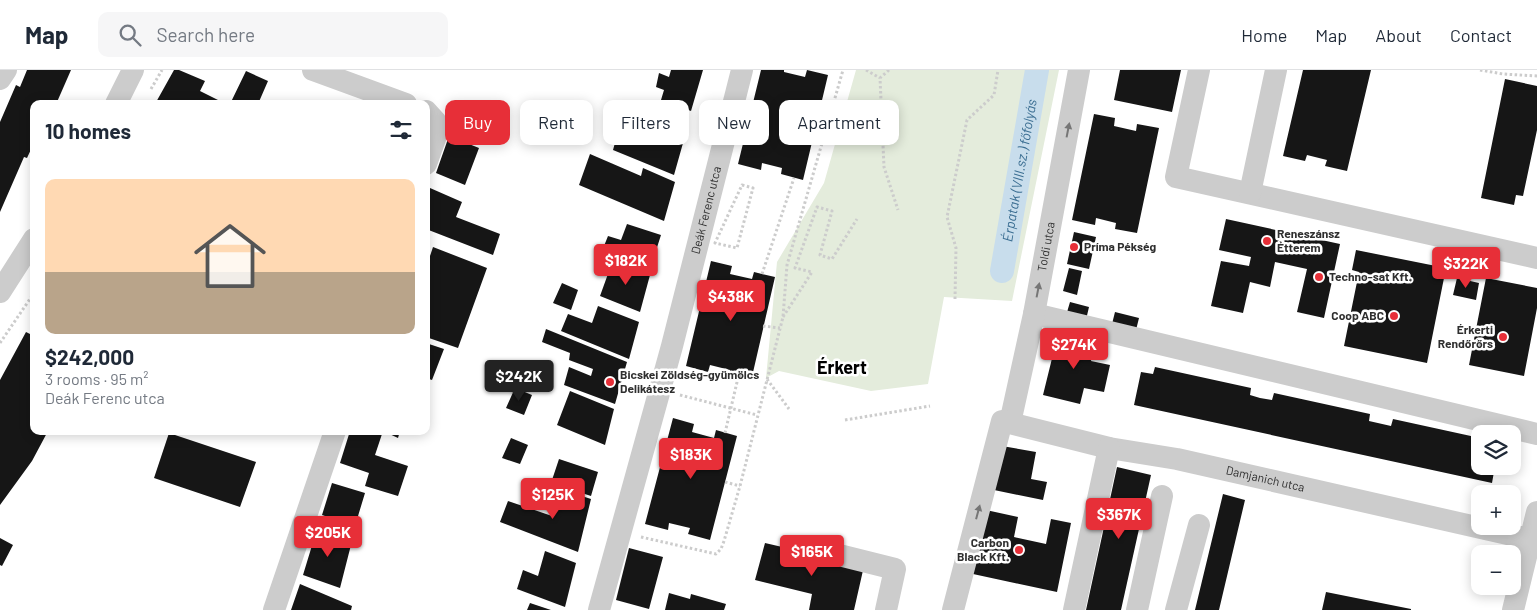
<!DOCTYPE html>
<meta charset="utf-8">
<style>
body{margin:0;font-family:Barlow,sans-serif;background:#f6f6f7;color:#1f2937;height:100vh;display:flex;flex-direction:column;font-size:19px;white-space:nowrap}
*{box-sizing:border-box;margin:0}
p{font-size:16px;color:#747a83}
.icon{flex:none;width:28px;height:28px;fill:none;stroke:currentColor;stroke-width:2;stroke-linecap:round;stroke-linejoin:round}
.map{position:relative;flex:1;overflow:hidden}
.details{position:absolute;left:30px;top:30px;width:400px;height:335px;display:flex;flex-direction:column;background:#fff;border-radius:10px;box-shadow:0 2px 12px #0003}
.details>*{flex:none}
.hud{position:absolute;left:445px;top:30px;width:475px;height:45px;display:flex;gap:10px}
.tools{position:absolute;left:1471px;top:355px;display:grid;gap:10px}
.tools a{display:grid;place-items:center;width:50px;height:50px;border-radius:10px;background:#fff;box-shadow:0 2px 12px #0003;font-size:25px}
.price{position:absolute;translate:-50% -42px;padding:0 11px;border-radius:5px;background:#e72f38;color:#fff;font-size:16px;line-height:32px;filter:drop-shadow(0 1px 2px #0008)}
.price::after{content:'';position:absolute;left:50%;top:30px;width:15px;height:11px;margin-left:-8px;background:inherit;clip-path:polygon(0 0,100% 0,50% 100%)}
.price.active{background:#222;color:#fff}
ul{padding:0;list-style:none}
li{display:grid;align-content:center;gap:10px;height:265px;padding:0 15px}
li span{display:grid;place-items:center;height:155px;border-radius:10px;color:#555}
li>.icon{margin-inline-start:auto}
span .icon{width:90px;height:90px;fill:#fffc;stroke-width:1}
li b{font-size:21px}
h2{display:flex;justify-content:space-between;align-items:center;height:60px;padding:0 15px;font-size:21px}
.tag{padding:0 18px;border-radius:10px;background:#fff;box-shadow:0 2px 12px #0003;font-size:18px;line-height:45px}
.tag.active{background:#e72f38;color:#fff}
header{display:flex;align-items:center;gap:30px;box-sizing:border-box;height:70px;padding:0 25px;background:#fff;border-bottom:1px solid #e0e1e3}
header strong{font-size:24px}
nav{display:flex;gap:28px;margin-inline-start:auto;font-size:18px}
.search{width:350px;height:45px;background:#f6f6f7;display:flex;align-items:center;gap:12px;box-sizing:border-box;padding:0 18px;border-radius:10px;color:#747a83;font-size:19px}
.map>svg:first-child{display:block}
.green{fill:#e4ecdc}
.lines{fill:none;stroke-linecap:round;stroke-linejoin:round}
.canal{stroke:#c8ddec;stroke-width:24}
.building{fill:#161616}
.path{stroke:#ccc;stroke-width:3;stroke-dasharray:2.5 2.5;stroke-linecap:butt}
.minor{stroke:#ccc;stroke-width:22}
.oneway{fill:#767676}
.poi-dot{fill:#e72f38;stroke:#fff;stroke-width:2}
.labels{text-anchor:middle;stroke-width:5;stroke-linejoin:round;paint-order:stroke}
.street-label{font-size:12px;fill:#2f2f2f;stroke:#fff}
.poi-label{font-size:12px;font-weight:bold;fill:#2f2f2f;stroke:#fff;text-anchor:start}
.water-label{font-size:14px;font-style:italic;fill:#3b6e92;stroke:#fff}
.district-label{font-size:18px;font-weight:bold;fill:#000;stroke:#fff}
</style>
<header>
<strong>Map</strong>
<div class="search"><svg class="icon" aria-label="search" viewBox="0 0 24 24"><circle cx="10" cy="10" r="6"/><path d="M15 15l6 6"/></svg>Search here</div>
<nav><a>Home</a><a>Map</a><a>About</a><a>Contact</a></nav>
</header>
<div class="map">
<svg width="1537" height="540" viewBox="0 0 1537 540">
<rect width="100%" height="100%" fill="#fff"/>
<path class="green" d="M856 0H1059L1012 231 944 227 928 314 871 321 779 301 766 308 777 192 824 113Z"/>
<g class="lines">
<path class="canal" id="s1" d="M1002 201 1037 0"/>
</g>
<path class="building" d="M27 0H71L57 32 52 30 50 34H34V73L27 88 24 87 0 142V52L16 15 20 17Z
M174 0H179L205 11 200 21 226 34H155Z
M671 0H703L691 41 661 30 664 20 656 17 659 3 669 7Z
M761 0H784V2L805 7 807 0 828 5 803 110 781 104 782 98 762 93 761 100 738 94Z
M1120 0H1181L1172 42 1114 30Z
M1303 0H1371L1347 101 1325 96 1327 90 1307 85 1305 91 1283 86Z
M246 1 268 11 258 34H230Z
M1505 9 1537 16V60L1523 126 1516 125 1514 135 1481 128Z
M1094 44 1115 48 1114 56 1136 61 1137 54 1159 58 1137 163 1115 159 1116 153 1096 148 1095 155 1072 150Z
M621 51 659 66 663 56 685 66 674 105 613 80Z
M449 66 479 78 465 115 436 103Z
M590 84 641 106 643 98 675 112 664 151 579 115Z
M430 118 462 132 456 147 500 164 493 185 426 159V128Z
M1226 149 1340 174 1324 248 1297 242 1307 199 1275 192 1270 217 1250 212 1243 243 1211 236 1221 191 1249 196 1251 187 1219 180Z
M627 154 661 165 652 193 604 176 608 166 621 170Z
M1074 162 1096 167 1089 199 1067 194Z
M433 177 487 198 458 278 426 267V198Z
M1356 180 1446 198 1427 293 1344 276 1359 202 1352 200Z
M613 190 650 205 640 242 600 226Z
M711 191 732 196 730 204 752 209 754 202 775 207 751 311 729 306 730 300 710 295 708 302 686 296Z
M1069 198 1082 201 1077 225 1063 221Z
M1457 208 1479 213 1476 230 1453 225Z
M1486 208 1537 218V238L1524 306 1469 295Z
M562 213 578 220 571 240 553 233Z
M1070 232 1089 237 1085 254 1065 249Z
M598 236 639 252 629 289 561 261 568 244 592 253Z
M1115 242 1139 248 1135 264 1111 258Z
M546 259 627 292 615 334 564 315 569 297 591 306 593 299 569 290 570 283 542 272Z
M26 262 34 266V361H48L32 391 0 435V310Z
M1058 264 1095 273 1091 291 1110 295 1104 322 1084 318 1080 334 1043 325Z
M426 273 444 279 432 310 426 308Z
M1155 297 1251 318 1250 325 1260 328 1272 330 1274 323 1370 344 1369 351 1391 356 1393 349 1480 368V396H1495L1492 413 1134 335 1141 302 1153 304Z
M515 318 532 325 524 345 506 338Z
M570 321 614 339 605 375 557 355Z
M673 348 694 354 692 362 714 368 716 360 737 366 710 470 688 464 690 458 669 453 668 460 645 454Z
M350 361H400L398 368 383 361 375 385 408 396 398 426 365 416 369 403 340 393Z
M169 363 256 392 240 437 154 408Z
M511 368 528 375 520 394 502 388Z
M1002 376 1036 382 1031 409 1047 412 1043 430 994 420Z
M559 389 598 402 591 426 551 413Z
M1117 397 1151 405 1121 540H1086Z
M332 413 365 423 355 456 322 445Z
M560 419 591 429 578 482 500 452 508 431 552 446Z
M1223 424 1245 430 1219 540H1195Z
M986 440 1018 447 1014 467 1046 474 1051 449 1071 453 1057 522 973 504Z
M317 459 352 471 340 518 303 505Z
M0 468 13 475 2 496 0 495Z
M765 473 864 496 854 540H809L812 524 755 510Z
M629 478 663 487 649 539 616 530Z
M545 481 576 493 565 537 517 519 523 500 538 506Z
M300 514 352 536 351 540H291Z
M1326 522 1411 539V540H1322Z
M669 523 690 529 691 524 726 534 724 540H665Z
M530 533 551 540H527Z"/>
<g class="lines">
<path class="path" d="M866 0 880 8
M889 0 880 8 884 97 898 140
M1480 0 1503 4 1537 6
M151 19 162 0
M742 115 753 118 737 178 715 173Z
M762 204 794 108
M955 229 956 178 947 147 967 50 994 25 998 0
M783 247 812 202 795 198 817 137 832 141 820 185 832 189 857 149
M763 256 780 258
M0 273 34 223
M767 309 789 339
M680 325 757 345
M845 350 930 336
M725 363 738 308
M725 412 740 416
M641 467 716 484 721 479 724 471 740 416 783 247 787 195 843 0"/>
<g class="minor">
<path d="M313 0 406 34"/>
<path d="M1199 0 1176 107 1537 188"/>
<path d="M0 9 6 0"/>
<path d="M116 34 133 0"/>
<path d="M426 41 436 52V66L426 94"/>
<path d="M1250 123 1276 0"/>
<path d="M0 222 34 169"/>
<path d="M1034 244 1537 364"/>
<path id="s2" d="M1010 353 1034 244 1079 0"/>
<path d="M815 479 895 499 886 540"/>
<path d="M274 540 335 361"/>
<path id="s3" d="M599 540 672 276 742 0"/>
<path id="s4" d="M953 540 1002 351 1109 378 1177 389 1529 469"/>
<path d="M1074 540 1109 378"/>
<path d="M1137 540 1162 426"/>
<path d="M1176 540 1199 455"/>
<path d="M1513 540 1537 442"/>
</g>
</g>
<defs><path id="oneway-solid" d="M-6-.8H1V-3.2L6.5 0L1 3.2V.8H-6Z" transform="scale(1.25)"/></defs>
<g class="oneway">
<use href="#oneway-solid" transform="translate(1068 60) rotate(-79)"/>
<use href="#oneway-solid" transform="translate(1038 220) rotate(-79)"/>
<use href="#oneway-solid" transform="translate(978 442) rotate(-75)"/>
</g>
<g class="poi-dot">
<circle cx="1267" cy="171" r="5"/>
<circle cx="1074" cy="177" r="5"/>
<circle cx="1319" cy="207" r="5"/>
<circle cx="1394" cy="246" r="5"/>
<circle cx="1503" cy="267" r="5"/>
<circle cx="610" cy="312" r="5"/>
<circle cx="1019" cy="480" r="5"/>
</g>
<g class="labels">
<g class="street-label">
<text dy="4" stroke="none"><textPath href="#s3" startOffset="414">Deák Ferenc utca</textPath></text>
<text dy="4" stroke="none"><textPath href="#s2" startOffset="180">Toldi utca</textPath></text>
<text dy="4" stroke="none"><textPath href="#s4" startOffset="465">Damjanich utca</textPath></text>
</g>
<g class="poi-label">
<text x="1277" y="168">Reneszánsz<tspan x="1277" dy="14">Étterem</tspan></text>
<text x="1084" y="181">Príma Pékség</text>
<text x="1329" y="211">Techno-sat Kft.</text>
<text x="1384" y="250" text-anchor="end">Coop ABC</text>
<text x="1493" y="264" text-anchor="end">Érkerti<tspan x="1493" dy="14">Rendőrőrs</tspan></text>
<text x="620" y="309">Bicskei Zöldség-gyümölcs<tspan x="620" dy="14">Delikátesz</tspan></text>
<text x="1009" y="477" text-anchor="end">Carbon<tspan x="1009" dy="14">Black Kft.</tspan></text>
</g>
<g class="water-label">
<text dy="5" stroke="none"><textPath href="#s1" startOffset="102">Érpatak (VIII.sz.) főfolyás</textPath></text>
</g>
<g class="district-label">
<text x="842" y="304">Érkert</text>
</g>
</g>
</svg>
<div class="tools">
<a><svg class="icon" aria-label="layers" viewBox="0 0 24 24"><path d="M12 4l9 5-9 5-9-5zM3 14l9 5 9-5"/></svg></a>
<a>+</a>
<a>−</a>
</div>
<b class="price" style="left:626px;top:216px">$182K</b>
<b class="price" style="left:1466px;top:219px">$322K</b>
<b class="price" style="left:731px;top:252px">$438K</b>
<b class="price" style="left:1074px;top:300px">$274K</b>
<b class="price active" style="left:519px;top:332px">$242K</b>
<b class="price" style="left:691px;top:410px">$183K</b>
<b class="price" style="left:553px;top:450px">$125K</b>
<b class="price" style="left:1119px;top:470px">$367K</b>
<b class="price" style="left:328px;top:488px">$205K</b>
<b class="price" style="left:812px;top:507px">$165K</b>
<div class="hud">
<a class="tag active">Buy</a>
<a class="tag">Rent</a>
<a class="tag">Filters</a>
<a class="tag">New</a>
<a class="tag">Apartment</a>
</div>
<section class="details">
<h2>10 homes<svg class="icon" aria-label="filters" viewBox="0 0 24 24"><path d="M4 7h16M4 17h16"/><circle cx="9" cy="7" r="2"/><circle cx="15" cy="17" r="2"/></svg></h2>
<ul>
<li><span style="background:linear-gradient(#ffd9b3 60%,#b9a48a 0)"><svg class="icon" aria-label="home" viewBox="0 0 24 24"><path d="M3 11l9-7 9 7M6 9v11h12V9"/></svg></span><div><b>$242,000</b><p>3 rooms · 95 m²</p><p>Deák Ferenc utca</p></div></li>
</ul>
</section>
</div>
